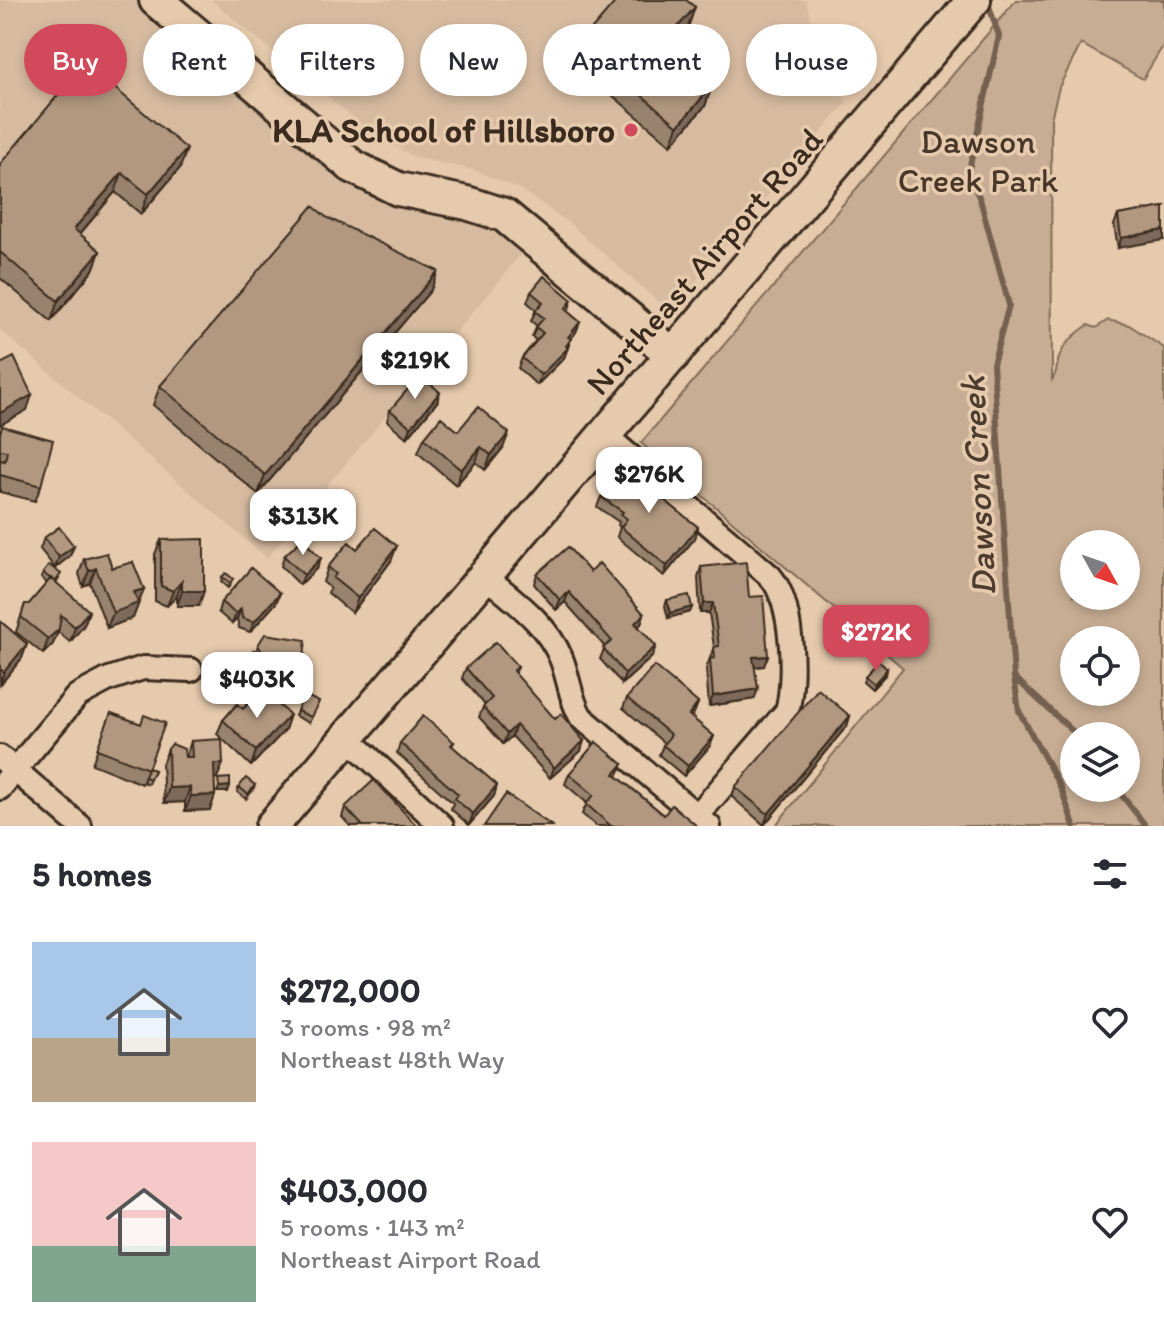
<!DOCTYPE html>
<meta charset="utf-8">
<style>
body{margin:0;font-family:Itim,sans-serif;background:#f7f7f7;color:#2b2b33;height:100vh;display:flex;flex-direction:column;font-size:30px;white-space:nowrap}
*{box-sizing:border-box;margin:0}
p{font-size:26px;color:#7c7c81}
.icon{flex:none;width:44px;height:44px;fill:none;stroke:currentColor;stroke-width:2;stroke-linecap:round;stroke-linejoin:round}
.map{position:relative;height:826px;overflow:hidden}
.sheet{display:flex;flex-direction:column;background:#fff;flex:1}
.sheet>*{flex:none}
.hud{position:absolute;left:24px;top:24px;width:1116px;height:72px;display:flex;gap:16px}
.needle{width:52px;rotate:130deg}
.tools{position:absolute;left:1060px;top:530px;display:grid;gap:16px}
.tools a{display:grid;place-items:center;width:80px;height:80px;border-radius:50%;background:#fff;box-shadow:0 4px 12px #0003;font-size:40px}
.price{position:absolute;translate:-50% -68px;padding:0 18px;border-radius:16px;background:#fff;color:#222;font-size:26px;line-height:52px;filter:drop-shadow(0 2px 4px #0008)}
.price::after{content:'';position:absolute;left:50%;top:48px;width:24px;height:18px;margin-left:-12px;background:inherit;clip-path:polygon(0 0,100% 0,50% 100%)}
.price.current{background:#d1495b;color:#fff}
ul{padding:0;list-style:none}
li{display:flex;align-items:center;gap:24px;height:200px;padding:0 32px}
li span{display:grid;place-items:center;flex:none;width:224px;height:160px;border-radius:0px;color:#555}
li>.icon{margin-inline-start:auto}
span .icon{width:96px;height:96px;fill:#fffc;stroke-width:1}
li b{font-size:34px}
h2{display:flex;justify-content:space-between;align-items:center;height:96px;padding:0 32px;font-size:34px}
.pill{padding:0 28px;border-radius:36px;background:#fff;box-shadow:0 4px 12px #0003;font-size:28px;line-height:72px}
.pill.current{background:#d1495b;color:#fff}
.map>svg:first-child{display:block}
.built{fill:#d6bba0}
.green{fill:#c7ad93;stroke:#816c58;stroke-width:2;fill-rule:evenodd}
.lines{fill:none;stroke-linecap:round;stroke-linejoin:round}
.stream{stroke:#75614f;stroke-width:6}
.street-casing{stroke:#3b2a1e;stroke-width:28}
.secondary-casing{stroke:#3b2a1e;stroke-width:38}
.street{stroke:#e6caad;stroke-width:22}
.secondary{stroke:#e6caad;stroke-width:32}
.wall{fill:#99836e;stroke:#3b2a1e;stroke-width:2}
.shaded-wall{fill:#7d6a5a;stroke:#3b2a1e;stroke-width:2}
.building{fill:#b29880;stroke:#3b2a1e;stroke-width:2}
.poi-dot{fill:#d1495b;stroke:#e6caad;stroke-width:3}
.labels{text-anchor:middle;stroke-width:7;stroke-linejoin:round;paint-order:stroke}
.poi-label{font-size:34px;font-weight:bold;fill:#3b2a1e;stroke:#e6caad;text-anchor:end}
.park-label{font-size:34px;fill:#49372a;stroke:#e6caad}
.street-label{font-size:34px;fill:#3b2a1e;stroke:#e6caad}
.water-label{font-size:36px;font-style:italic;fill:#4e3c2e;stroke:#e6caad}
</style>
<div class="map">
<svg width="1164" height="826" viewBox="0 0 1164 826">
<rect width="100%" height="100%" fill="#e6caad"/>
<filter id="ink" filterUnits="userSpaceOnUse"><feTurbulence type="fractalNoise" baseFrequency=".0125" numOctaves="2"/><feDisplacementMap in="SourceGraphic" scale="16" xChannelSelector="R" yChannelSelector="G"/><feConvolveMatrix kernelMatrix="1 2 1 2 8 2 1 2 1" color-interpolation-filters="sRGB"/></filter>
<g filter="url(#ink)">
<path class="built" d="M0 0H138L314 153 384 199 418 212 473 221 526 248 267 558 0 330Z
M211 0H806L820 62 847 102 678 302 662 305 569 223 520 189 474 170 414 157 368 130Z"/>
<path class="green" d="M1016 0H1164V44L1143 79 1081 44 1059 87 1051 119 1052 380C1058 372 1056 364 1060 355 1065 342 1077 333 1088 325L1096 328 1108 320 1129 325 1164 348V826H775L903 668 641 443ZM1074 544H1126V596H1074ZM1126 640V692H1074V640ZM1074 736H1126V788H1074Z"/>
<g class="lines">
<path class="stream" d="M987 0 999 36 968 174 980 199 1009 305 993 364 1014 677 1019 711 1061 788 1074 826
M1014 677 1078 736
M1116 788 1146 826"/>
<defs>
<path id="street" d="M605 435 770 576C793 602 796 678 787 711L697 816
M485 576C513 600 546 622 561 658 569 678 570 699 581 717L709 826
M347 737 442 826
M0 757 80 826
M0 788 77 696 109 679 143 668 191 670"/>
<path id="secondary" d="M156 0 352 166 398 189 467 203 504 215 673 355
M272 826 974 0"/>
</defs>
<use href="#street" class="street-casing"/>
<use href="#secondary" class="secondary-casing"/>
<use href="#street" class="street"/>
<use href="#secondary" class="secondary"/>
</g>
<path class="wall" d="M695 7 688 27 669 49 712 86 705 106 671 145 573 62 580 43Z
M0 164 180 168 141 214 115 192 80 234 100 251 93 270 51 321 0 278Z
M1164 207 1118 248 1114 225 1118 215Z
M326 217 431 290 258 494 153 405 160 386Z
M531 292 572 300 568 312 580 322 576 332 571 339 564 358 537 385 518 368 522 358 536 340 532 337 537 326 531 321 536 310 527 302Z
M437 402 407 438 387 421 390 410Z
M0 431 41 486 35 501 0 492Z
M458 431 503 448 485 470 476 462 456 485 418 453 424 438Z
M654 492 698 527 695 538 664 576 617 537 620 527 618 525 619 522 597 507 601 497Z
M44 538 74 546 70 556 55 568 40 549Z
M161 540 199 606H177V596L167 606 155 601V554Z
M357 549 391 561 352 613 328 593 330 588 323 582 328 567Z
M284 556 321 558 317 568 300 585 281 566Z
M84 559 112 568 144 589 133 618 107 628 90 583 83 586 79 574Z
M701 567 749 597 764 666 754 667 758 689 754 699 709 706 706 669 714 647 709 613H700L698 577Z
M590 572 644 614 641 624 638 627 652 657 622 684 600 659 605 647 565 602 556 610 534 584 537 574Z
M43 573 59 579 56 583 89 611 84 625 70 642 58 632 53 644 43 654 16 632 25 604H29L47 583 41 578Z
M222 577 231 584 228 588 221 582Z
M280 593 276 603 250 632 239 628 237 619 232 624 218 612 221 602Z
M667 600 692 607 690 612 668 618 665 606Z
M0 621 27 644 22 658 0 685Z
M258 645 296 694 262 689 285 730 251 766 217 734 223 720 243 709 262 689 245 687 248 665 253 650 256 651Z
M518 667 515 674 581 751 550 778 512 736 503 744 479 717 483 707 485 705 462 678 466 668Z
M887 669 886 674 872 689 863 681 865 676Z
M304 695 317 707 309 723 295 716Z
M627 698 698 703 694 713 691 717 714 736 710 746 684 776 659 755 664 743 623 708Z
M111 713 141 724 165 723 142 784 92 764Z
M850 716 847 726 764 825 732 797 735 787Z
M191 741 217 778 214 779 215 795 210 810 185 811V802L164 803 162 764 168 749 186 757Z
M454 742 452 746 497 785 494 796 469 825 451 809 453 803 397 753 400 743Z
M623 764 617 776 664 815 697 826H596L582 814 587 803 565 784 569 774Z
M148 768 154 770 148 784 143 782Z
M255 785 253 790 246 799 237 792 239 787Z
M345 807 417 826H350L342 817Z"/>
<path class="shaded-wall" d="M695 7 688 27 656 63 663 44Z
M712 86 705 106 671 145 678 126Z
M187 149 180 168 141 214 148 194Z
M122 173 115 192 67 249 74 229Z
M1164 230V240L1118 248 1121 238Z
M100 251 93 270 51 321 58 301Z
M438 271 431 290 258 494 265 475Z
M580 322 576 332 564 347 568 337Z
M571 339 564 358 537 385 541 375Z
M440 392 437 402 407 438 411 427Z
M32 395 27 410 0 425V413Z
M509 433 503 448 485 470 491 455Z
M481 447 476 462 456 485 461 470Z
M698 527 695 538 664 576 667 566Z
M74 546 70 556 55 568 59 557Z
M397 546 391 561 352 613 358 598Z
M321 558 317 568 300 585 304 575Z
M96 568 90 583 83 586 89 571Z
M182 581 177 596 167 606 173 591Z
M144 589 133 618 107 628 113 613 134 592Z
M182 591H204L199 606H177Z
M569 592 565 602 556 610 560 600Z
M280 593 276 603 250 632 254 622Z
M704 603H713L709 613H700Z
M692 607 690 612 668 618 670 613Z
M241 609 237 619 232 624 236 614Z
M89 611 84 625 70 642 75 627Z
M644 614 641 624 631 633 635 623Z
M59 629 53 644 43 654 48 639Z
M27 644 22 658 0 685 4 672Z
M656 646 652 657 622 684 625 674Z
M768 656 764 666 749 667 753 657Z
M887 669 886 674 872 689 874 684Z
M250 672 301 679 296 694 245 687Z
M758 689 754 699 709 706 713 696Z
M698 703 694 713 685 725 689 715Z
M290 715 285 730 251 766 256 751Z
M850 716 847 726 764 825 768 814Z
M516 725 512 736 503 744 507 734Z
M714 736 710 746 684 776 688 766Z
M584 741 581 751 550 778 554 768Z
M214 764H223L217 778 208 779Z
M497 785 494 796 469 825 473 814Z
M230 786 228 792H217L219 787Z
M190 787 185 802 164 803 169 788Z
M215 795 210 810 185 811 191 796Z"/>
<path class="building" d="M617 0H686L695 7 663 44 712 86 678 126 580 43Z
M85 63 187 149 148 194 122 173 74 229 100 251 58 301 0 252V164Z
M313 206 326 217 438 271 265 475 160 386Z
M1164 207V230L1121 238 1118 215Z
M544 276 572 300 565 309 580 322 568 337 571 339 566 346 568 348 541 375 522 358 543 333 536 327 544 318 535 311 543 302 531 292Z
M14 357 32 395 0 413V364Z
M420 375 440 392 411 427 390 410Z
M478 407 509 433 491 455 481 447 461 470 424 438 441 417 458 431Z
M2 426 53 440 41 486 0 475V460L5 461 7 451 0 450V433Z
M631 462 657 484 652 490 698 527 667 566 621 527 627 519 621 514 623 512 601 497Z
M59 527 74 546 59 557 44 538Z
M375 528 397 546 358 598 333 578 336 574 328 567 349 542 357 549Z
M204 539V591H182V581L173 591 161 586V540Z
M302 539 321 558 304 575 284 556Z
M568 547 590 572 599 563 644 614 635 623 656 646 625 674 603 648 612 641 569 592 560 600 537 574Z
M107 553 112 568 133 562 144 589 134 592 138 603 113 613 96 568 89 571 84 559Z
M746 562 749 597 763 596 768 656 753 657 758 689 713 696 710 659 715 658 714 647 719 646 713 603H704L701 567Z
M49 565 61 574 55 582 43 573Z
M251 568 280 593 254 622 242 618 241 609 236 614 221 602Z
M226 573 233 579 230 583 222 577Z
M51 578 89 611 75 627 61 615 59 629 48 639 21 617 25 604H29Z
M689 595 692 607 670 613 667 600Z
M0 621 27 644 4 672 0 669Z
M265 634 306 640 301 679 250 672 253 650 262 652 258 645Z
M496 642 518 667 513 671 555 719 561 714 584 741 554 768 516 725 507 734 483 707 492 698 466 668Z
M879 661 887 669 874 684 865 676Z
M654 666 698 703 689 715 714 736 688 766 663 745 671 735 627 698Z
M262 689 290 715 256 751 223 720 237 704 243 709Z
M818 689 850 716 768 814 735 787Z
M304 695 319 702 311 717 297 711Z
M111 713 141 724 144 715 165 723 148 769 97 749Z
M423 716 454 742 451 745 497 785 473 814 455 799 458 794 400 743Z
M222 739 223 764H214L215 795 191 796 190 787 169 788 168 749 172 744 184 749 185 757H192L191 741Z
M596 742 623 764 614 774 664 815 672 805 697 826H611L586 804 594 795 569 774Z
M148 768 154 770 150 779 145 777Z
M230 778V786L219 787 218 779Z
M246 778 255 785 248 794 239 787Z
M374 780 417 826H363L345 807Z
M506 794 552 826H484Z"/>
</g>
<circle class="poi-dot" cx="631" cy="130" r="8"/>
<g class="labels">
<g class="poi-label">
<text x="615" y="142">KLA School of Hillsboro</text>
</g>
<g class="park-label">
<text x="978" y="153">Dawson<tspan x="978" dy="39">Creek Park</tspan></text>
</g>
<g class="street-label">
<text transform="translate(704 261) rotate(-49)" y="12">Northeast Airport Road</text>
</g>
<g class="water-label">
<text transform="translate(977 486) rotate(-93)" y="13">Dawson Creek</text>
</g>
</g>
</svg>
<div class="tools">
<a><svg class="needle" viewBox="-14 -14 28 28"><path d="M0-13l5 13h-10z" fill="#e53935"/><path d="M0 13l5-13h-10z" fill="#7c7c81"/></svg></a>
<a><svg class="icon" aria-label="locate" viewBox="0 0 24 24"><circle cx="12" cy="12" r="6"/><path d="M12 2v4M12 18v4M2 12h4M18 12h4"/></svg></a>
<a><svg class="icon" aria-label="layers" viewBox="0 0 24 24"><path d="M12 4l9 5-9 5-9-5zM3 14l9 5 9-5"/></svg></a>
</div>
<b class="price" style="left:415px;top:401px">$219K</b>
<b class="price" style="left:649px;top:515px">$276K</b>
<b class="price" style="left:303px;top:557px">$313K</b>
<b class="price current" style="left:876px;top:673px">$272K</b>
<b class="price" style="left:257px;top:720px">$403K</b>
<div class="hud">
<a class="pill current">Buy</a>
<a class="pill">Rent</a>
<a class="pill">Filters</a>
<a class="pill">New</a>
<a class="pill">Apartment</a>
<a class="pill">House</a>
</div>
</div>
<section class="sheet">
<h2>5 homes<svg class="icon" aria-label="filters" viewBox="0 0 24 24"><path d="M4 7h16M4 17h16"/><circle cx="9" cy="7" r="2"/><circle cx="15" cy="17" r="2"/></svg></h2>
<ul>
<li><span style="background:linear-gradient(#a9c7e8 60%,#b9a48a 0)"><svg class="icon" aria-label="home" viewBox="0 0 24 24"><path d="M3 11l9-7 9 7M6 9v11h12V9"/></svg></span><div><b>$272,000</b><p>3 rooms · 98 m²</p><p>Northeast 48th Way</p></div><svg class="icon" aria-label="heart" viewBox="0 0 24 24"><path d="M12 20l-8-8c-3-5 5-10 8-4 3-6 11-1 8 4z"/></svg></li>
<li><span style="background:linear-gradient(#f6c9c9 65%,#7fa58c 0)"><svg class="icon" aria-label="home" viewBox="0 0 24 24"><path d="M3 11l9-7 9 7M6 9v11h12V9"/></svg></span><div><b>$403,000</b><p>5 rooms · 143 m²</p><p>Northeast Airport Road</p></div><svg class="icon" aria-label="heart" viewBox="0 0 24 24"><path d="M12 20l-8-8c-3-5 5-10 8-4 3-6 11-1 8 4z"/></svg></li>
</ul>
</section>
